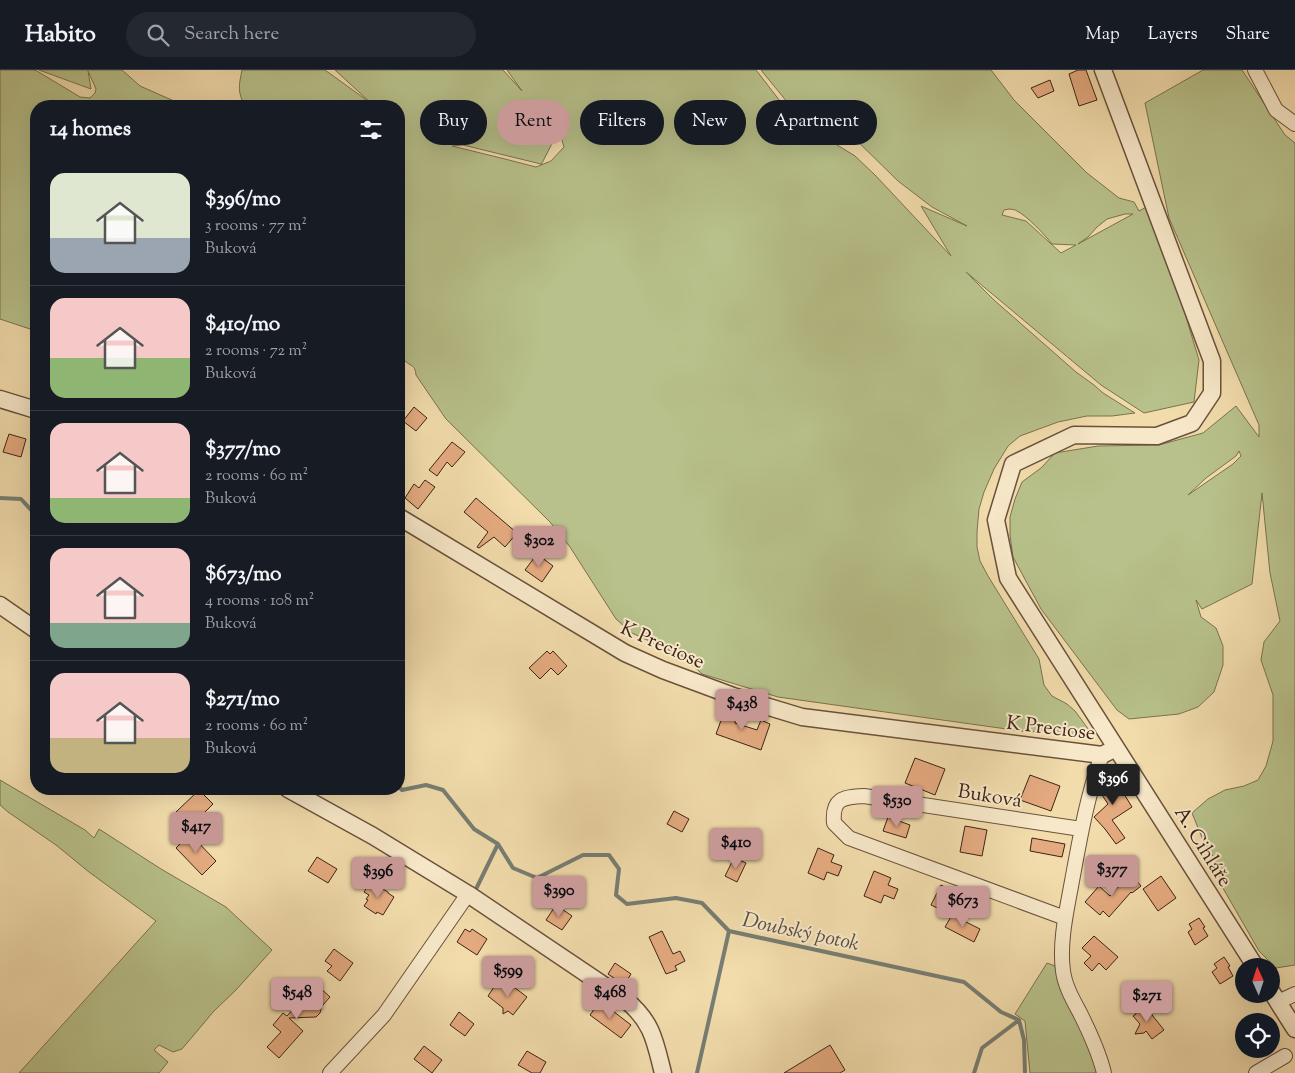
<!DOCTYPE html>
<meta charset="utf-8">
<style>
body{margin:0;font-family:"Sorts Mill Goudy",serif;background:#242831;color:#f1f3f6;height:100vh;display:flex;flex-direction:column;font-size:19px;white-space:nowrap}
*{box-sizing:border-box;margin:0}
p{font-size:16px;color:#9ea1a6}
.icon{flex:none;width:28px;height:28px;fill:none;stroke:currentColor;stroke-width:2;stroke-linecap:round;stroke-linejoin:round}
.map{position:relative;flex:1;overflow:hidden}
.panel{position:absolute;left:30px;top:30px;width:375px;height:695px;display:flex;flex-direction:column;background:#171b24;border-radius:20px;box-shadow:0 5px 20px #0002}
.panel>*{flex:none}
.top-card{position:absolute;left:420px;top:30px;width:475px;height:45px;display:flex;gap:10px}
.needle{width:32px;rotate:357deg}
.fabs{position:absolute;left:1235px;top:888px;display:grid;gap:10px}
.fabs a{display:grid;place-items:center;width:45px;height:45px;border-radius:50%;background:#171b24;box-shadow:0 5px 20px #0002;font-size:25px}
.price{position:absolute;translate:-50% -42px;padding:0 11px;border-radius:5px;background:#c59692;color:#111;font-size:16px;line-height:32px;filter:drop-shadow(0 1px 2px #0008)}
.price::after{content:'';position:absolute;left:50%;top:30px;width:15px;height:11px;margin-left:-8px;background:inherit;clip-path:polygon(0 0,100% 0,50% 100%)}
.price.active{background:#222;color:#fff}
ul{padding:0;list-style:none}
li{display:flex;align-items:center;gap:15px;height:125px;padding:0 20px}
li+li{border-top:1px solid #363941}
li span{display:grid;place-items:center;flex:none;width:140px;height:100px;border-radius:15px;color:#555}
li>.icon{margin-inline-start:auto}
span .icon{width:60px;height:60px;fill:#fffc;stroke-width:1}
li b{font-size:21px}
h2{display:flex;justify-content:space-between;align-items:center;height:60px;padding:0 20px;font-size:21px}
.pill{padding:0 18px;border-radius:22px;background:#171b24;box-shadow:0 5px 20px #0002;font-size:18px;line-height:45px}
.pill.active{background:#c59692;color:#111}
header{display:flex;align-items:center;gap:30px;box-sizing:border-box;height:70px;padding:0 25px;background:#171b24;border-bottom:1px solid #363941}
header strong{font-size:24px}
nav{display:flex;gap:28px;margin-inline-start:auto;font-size:18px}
.search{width:350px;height:45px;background:#242831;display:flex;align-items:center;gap:12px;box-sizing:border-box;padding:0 18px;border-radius:28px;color:#9ea1a6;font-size:19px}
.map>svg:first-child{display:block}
.green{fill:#b8c18b;stroke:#7b7250;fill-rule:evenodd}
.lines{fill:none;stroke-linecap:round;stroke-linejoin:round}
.stream{stroke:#777e73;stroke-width:4}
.building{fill:#e5ab80;stroke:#3e2316}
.minor-casing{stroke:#6b513c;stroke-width:16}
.tertiary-casing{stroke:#6b513c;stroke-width:19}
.minor{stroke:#f7e8c9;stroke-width:14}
.tertiary{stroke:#f7e8c9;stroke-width:16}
.labels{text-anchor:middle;stroke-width:4;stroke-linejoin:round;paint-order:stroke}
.street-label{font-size:20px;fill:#3e2316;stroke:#f7e8c9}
.water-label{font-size:21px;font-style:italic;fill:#5a5044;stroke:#f7e8c9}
</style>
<header>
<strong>Habito</strong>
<div class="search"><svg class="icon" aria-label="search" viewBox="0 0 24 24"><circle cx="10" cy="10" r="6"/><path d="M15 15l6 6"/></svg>Search here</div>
<nav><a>Map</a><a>Layers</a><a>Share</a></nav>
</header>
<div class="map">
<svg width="1295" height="1003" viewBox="0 0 1295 1003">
<rect width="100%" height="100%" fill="#f2dcac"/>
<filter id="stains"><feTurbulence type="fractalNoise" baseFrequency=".004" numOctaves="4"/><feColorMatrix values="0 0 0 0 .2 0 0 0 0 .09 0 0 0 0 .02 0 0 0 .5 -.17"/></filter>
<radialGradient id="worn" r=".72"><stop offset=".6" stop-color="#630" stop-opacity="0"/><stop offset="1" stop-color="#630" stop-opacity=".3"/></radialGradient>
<path class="green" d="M0 0H33L37 1 80 27 90 28 95 23 96 19 88 1 91 19 39 0H122L140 16 174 31 180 36H36V261L0 249Z
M242 0H325L372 34 335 0H503L522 21 507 0H756L783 35 816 62 855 86 875 105 951 186 921 136 967 156 932 137 898 111 846 60 831 38 832 54 814 57 788 33 761 0H991L1014 30 1087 103 1119 128 1134 132 1139 141 1152 134 1199 290 1194 332 1144 343 1101 315 966 202 994 230 1076 302 1094 315 1103 323 1135 343 1112 346H1087L1058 352 1020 366 1008 376 994 399 984 422 979 439 977 462V477L980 491 988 506 1039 589 1044 615 1052 626 1067 634 1075 641 1089 660 1088 668 1044 661 1028 662 778 627 702 604 684 587 632 563 616 549 570 477 550 452 446 349 416 305C415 294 411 297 404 290 402 288 401 286 399 284V36H245C237 22 239 15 242 0ZM541 42 559 60 564 77 551 91 541 95 558 62ZM463 75 541 94V95L536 97 505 89 452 76ZM1009 139C1011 139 1016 140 1017 141 1026 145 1046 166 1052 174L1076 175 1061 183 1026 151 1002 145 1004 140ZM1125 144H1133L1078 174 1088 167 1097 157 1107 149Z
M1203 0H1242L1285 65 1295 73V895L1276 898 1259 881 1220 813V800L1214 788 1203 770 1192 743 1208 729 1225 720 1244 716 1258 710 1266 696 1273 671V625L1261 590 1264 572 1280 551 1270 503 1262 423 1252 514 1202 539 1196 530 1201 547 1216 558 1223 576V595L1214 622 1198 637 1179 644 1129 649 1117 640 1041 539 1013 487 1010 465V447L1015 429 1022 412 1041 398 1055 383 1098 376 1159 375 1203 363 1236 336 1259 367V355L1169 148 1145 33ZM1239 381 1241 386 1233 394 1188 425 1206 408 1236 386Z
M0 710 85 760 94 768 99 759 161 799 226 837 272 880 236 920 214 941 182 979 173 982 159 975 154 980 168 992 159 1003H19L156 851 89 802 56 775 8 742 0 735Z
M1047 893 1058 897 1089 973 1098 1003H1030L1025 951 1015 944Z"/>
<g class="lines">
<path class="stream" d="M0 428 21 429 33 442 35 476 36 477
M399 717 402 720 426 715 443 720 474 759 498 774 513 798 537 808 583 785H609L619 799 616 825 627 834 676 828 702 833 729 861 964 912 1001 942 1019 950 1024 970 1025 1003
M477 817 498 774
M697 1003 729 861
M974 1003 982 978 1019 950"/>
</g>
<path class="building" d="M1078 0H1086L1097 30 1079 36 1069 4Z
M1050 10 1054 21 1038 28 1031 18Z
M414 337 427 348 416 361 403 351Z
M9 364 26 369 21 387 3 382Z
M452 372 465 382 452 397 447 392 437 406 429 400Z
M425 410 435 417 418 439 405 428 414 414 419 418Z
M476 428 517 463 505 477 494 467 479 478 477 477 488 462 464 442Z
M537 484 553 496 542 512 525 500Z
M547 581 550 584 553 581 567 596 558 605 551 598 540 609 529 598Z
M726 637 737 641 735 653 757 660 761 650 770 654 761 680 716 664Z
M915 688 945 699 935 725 905 713Z
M1113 700 1127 722 1124 724 1132 737 1112 750 1125 768 1116 774 1105 759 1094 747 1108 734 1102 725 1105 723 1101 717 1104 713 1103 712 1104 706Z
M1030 705 1060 716 1051 741 1020 730Z
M199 720 213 734 191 756 176 742Z
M674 741 689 749 682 762 667 754Z
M888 747 910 755 906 768 883 761Z
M965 756 987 760 982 786 960 782Z
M190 764 216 791 202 805 176 778Z
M1032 768 1065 774 1062 787 1030 781Z
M818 778 834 785 831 792 842 796 838 806 827 802 824 810 808 803Z
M317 787 337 799 328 813 308 801Z
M734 788 746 793 737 812 725 806Z
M874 801 891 808 888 815 898 819 894 829 884 825 881 833 864 826Z
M1132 805 1141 816 1132 823 1131 822 1109 847 1103 841 1100 845 1085 832 1099 816 1110 826 1117 818Z
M1161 806 1176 828 1158 841 1143 819Z
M370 812 388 822V823L394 827 383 845 377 842 376 844 364 836 368 830 366 829 369 825 364 822Z
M941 815 956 823 946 842 931 835Z
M556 835 572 846 562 860 546 850Z
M952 845 980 859 974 872 945 857Z
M1199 848 1205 857 1203 858 1208 866 1195 875 1188 862 1192 859 1189 854Z
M465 859 470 862 472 859 487 869 477 885 457 872Z
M662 861 673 884 680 881 685 891 675 896 677 900 666 904 649 867Z
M1094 866 1118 887 1106 900 1099 893 1092 901 1084 893 1091 886 1082 878Z
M334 879 353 893 340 911 327 901 332 896 325 891Z
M1224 887 1230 896 1228 897 1233 906 1220 914 1212 902 1217 898 1214 894Z
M615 893 631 904 624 915 608 904Z
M506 911 527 927 513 945 508 941 503 944V938L488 926 496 914 501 917Z
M316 914 330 927 322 936 320 943 316 947 289 948 303 961 279 988 267 977 281 962 273 955 283 943 287 946Z
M600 931 631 955 621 968 590 945Z
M1135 935 1143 938 1145 936 1164 960 1152 969 1146 961 1144 963 1135 964 1140 954 1133 946 1136 944Z
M459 942 474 954 465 966 450 955Z
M830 975 845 1000 840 1003H784Z
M424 976 442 990 432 1003 414 989Z
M527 981 546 992 540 1003H532L518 995Z"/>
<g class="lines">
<defs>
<path id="minor" d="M1255 0 1276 40 1295 54
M1102 685C1087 726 1080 768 1072 811 1067 839 1059 872 1063 901 1065 916 1073 930 1080 943 1090 963 1099 982 1104 1003
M1065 848 849 768 834 753C832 729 842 727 864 726L1081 759
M1278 932 1295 924
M330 1003 384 945 468 824
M1256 1003 1285 986"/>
<path id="tertiary" d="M1103 0 1212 291V323L1192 353 1157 366 1074 365 1013 394 996 450 1008 508 1255 896
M0 329 36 340
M399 447 625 583 663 600 733 626 802 647 1102 685 1116 678
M0 535 36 560
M288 719 373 766 468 824 627 931C653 953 655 972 663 1003
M1271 921 1295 959"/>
</defs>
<use href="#minor" class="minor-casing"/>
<use href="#tertiary" class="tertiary-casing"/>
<use href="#minor" class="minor"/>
<use href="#tertiary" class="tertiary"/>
</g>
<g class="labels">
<g class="street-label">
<text transform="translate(663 574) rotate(24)" y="7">K Preciose</text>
<text transform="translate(1051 657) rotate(7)" y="7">K Preciose</text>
<text transform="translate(990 725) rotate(9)" y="7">Buková</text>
<text transform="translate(1204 776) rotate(58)" y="7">A. Cihláře</text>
</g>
<g class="water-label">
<text transform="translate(801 861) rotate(12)" y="7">Doubský potok</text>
</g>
</g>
<rect width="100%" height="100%" filter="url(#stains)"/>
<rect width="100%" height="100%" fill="url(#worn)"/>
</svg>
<div class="fabs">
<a><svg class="needle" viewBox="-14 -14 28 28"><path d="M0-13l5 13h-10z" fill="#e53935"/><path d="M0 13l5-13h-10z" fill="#9ea1a6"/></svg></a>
<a><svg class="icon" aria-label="locate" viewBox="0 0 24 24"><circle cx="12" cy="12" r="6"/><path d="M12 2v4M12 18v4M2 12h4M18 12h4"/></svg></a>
</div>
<b class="price" style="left:539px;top:498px">$302</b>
<b class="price" style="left:742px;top:661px">$438</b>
<b class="price active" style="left:1113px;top:736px">$396</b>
<b class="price" style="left:897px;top:758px">$530</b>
<b class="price" style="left:196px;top:784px">$417</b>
<b class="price" style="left:736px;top:800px">$410</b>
<b class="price" style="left:1112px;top:827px">$377</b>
<b class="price" style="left:378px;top:829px">$396</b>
<b class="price" style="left:559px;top:848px">$390</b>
<b class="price" style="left:963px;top:858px">$673</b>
<b class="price" style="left:508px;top:928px">$599</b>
<b class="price" style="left:297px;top:950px">$548</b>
<b class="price" style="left:610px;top:950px">$468</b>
<b class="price" style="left:1147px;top:953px">$271</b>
<div class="top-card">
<a class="pill">Buy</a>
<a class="pill active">Rent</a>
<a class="pill">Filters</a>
<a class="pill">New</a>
<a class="pill">Apartment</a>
</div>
<section class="panel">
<h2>14 homes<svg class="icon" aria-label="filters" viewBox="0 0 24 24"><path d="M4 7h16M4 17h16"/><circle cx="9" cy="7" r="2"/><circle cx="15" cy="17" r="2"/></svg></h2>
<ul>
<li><span style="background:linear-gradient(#dfe7d0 65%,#9aa5b1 0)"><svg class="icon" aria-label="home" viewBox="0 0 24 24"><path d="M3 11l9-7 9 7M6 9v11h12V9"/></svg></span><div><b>$396/mo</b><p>3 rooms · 77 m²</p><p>Buková</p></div></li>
<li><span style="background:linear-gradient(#f6c9c9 60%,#8fb573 0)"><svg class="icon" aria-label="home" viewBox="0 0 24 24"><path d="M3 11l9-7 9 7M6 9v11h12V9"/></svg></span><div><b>$410/mo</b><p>2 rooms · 72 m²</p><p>Buková</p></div></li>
<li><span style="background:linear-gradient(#f6c9c9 75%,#8fb573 0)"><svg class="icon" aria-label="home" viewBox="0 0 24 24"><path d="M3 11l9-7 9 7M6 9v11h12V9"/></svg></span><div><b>$377/mo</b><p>2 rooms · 60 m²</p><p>Buková</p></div></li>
<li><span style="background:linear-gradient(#f6c9c9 75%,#7fa58c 0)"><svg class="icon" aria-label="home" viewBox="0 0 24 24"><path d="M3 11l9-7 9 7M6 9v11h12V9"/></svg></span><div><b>$673/mo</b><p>4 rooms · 108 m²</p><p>Buková</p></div></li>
<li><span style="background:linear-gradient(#f6c9c9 65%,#c2b280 0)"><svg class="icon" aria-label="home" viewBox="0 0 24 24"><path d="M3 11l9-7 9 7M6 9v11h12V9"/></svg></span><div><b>$271/mo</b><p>2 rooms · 60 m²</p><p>Buková</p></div></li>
</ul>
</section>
</div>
